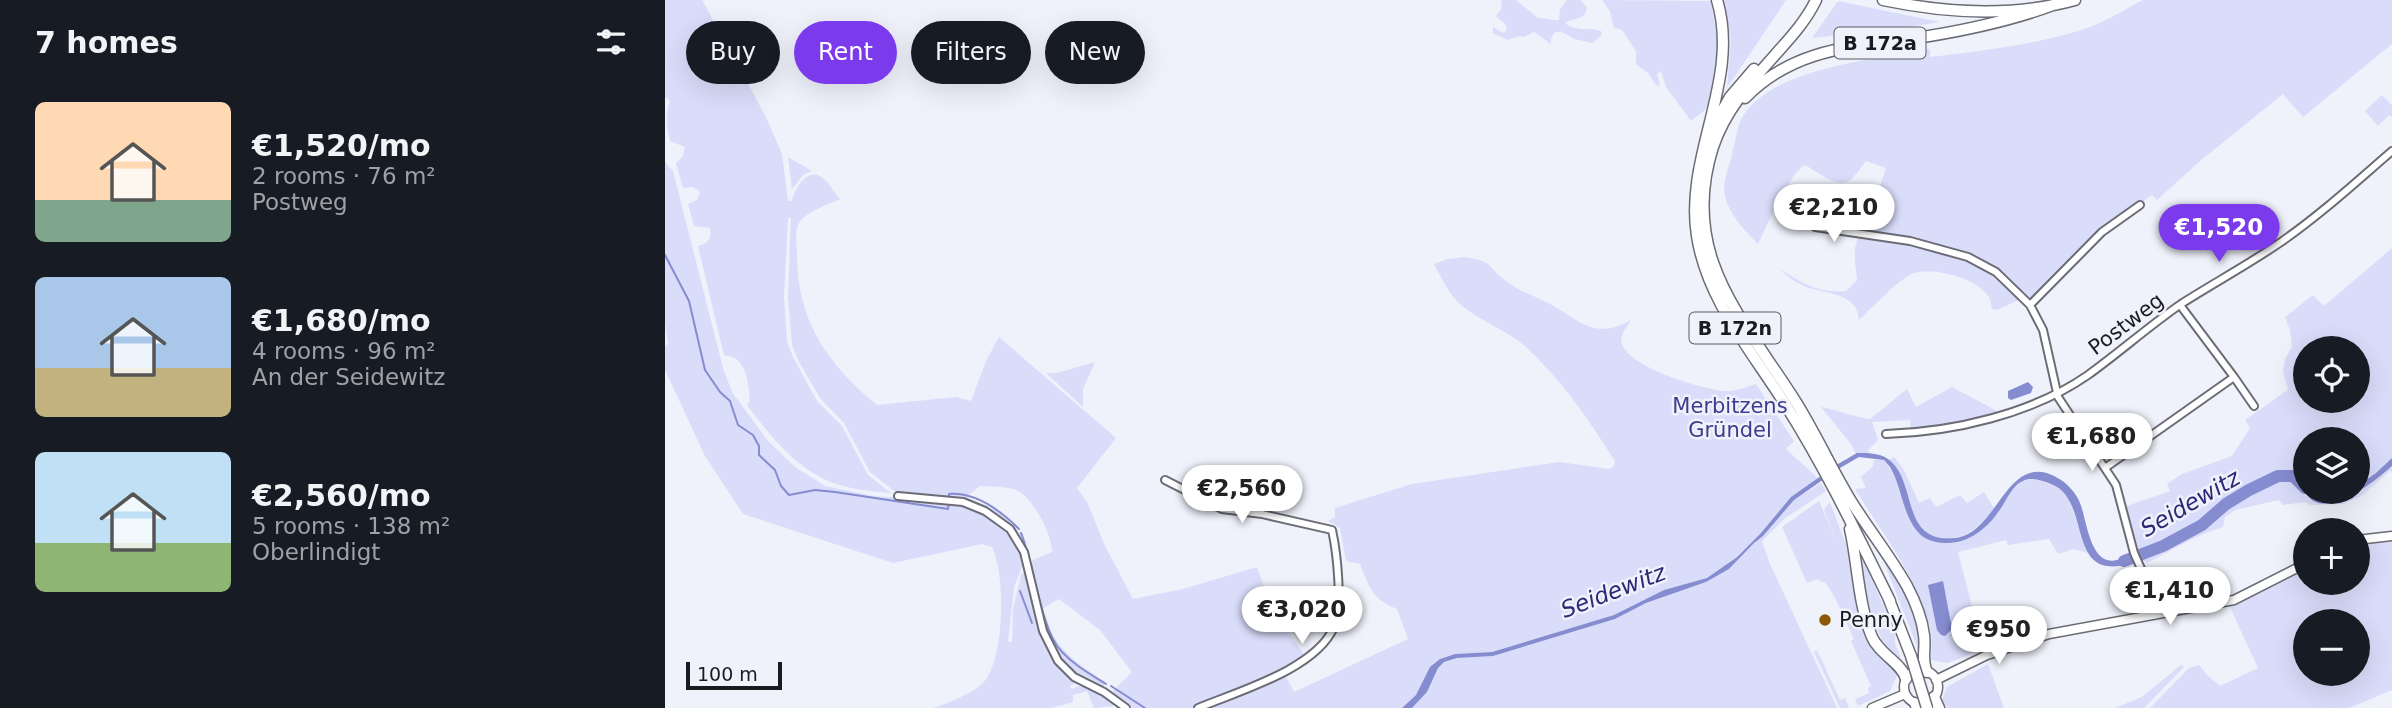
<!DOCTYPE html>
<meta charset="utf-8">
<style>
body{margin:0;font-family:"DejaVu Sans",sans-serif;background:#20242c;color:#f1f3f6;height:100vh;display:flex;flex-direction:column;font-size:26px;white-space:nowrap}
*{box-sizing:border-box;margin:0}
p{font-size:23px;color:#9ea1a6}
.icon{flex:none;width:38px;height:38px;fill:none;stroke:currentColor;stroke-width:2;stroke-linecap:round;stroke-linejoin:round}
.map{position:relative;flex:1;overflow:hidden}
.panel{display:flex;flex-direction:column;background:#171b24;width:665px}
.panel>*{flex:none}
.top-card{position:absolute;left:21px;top:21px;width:665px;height:63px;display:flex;gap:14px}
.fabs{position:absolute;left:1628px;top:336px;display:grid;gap:14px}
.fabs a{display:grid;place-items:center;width:77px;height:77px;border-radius:50%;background:#171b24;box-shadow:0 7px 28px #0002;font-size:35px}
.scale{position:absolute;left:21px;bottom:18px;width:96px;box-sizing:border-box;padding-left:7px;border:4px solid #1b1b1f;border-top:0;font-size:19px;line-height:24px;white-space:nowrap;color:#1b1b1f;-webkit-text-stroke:5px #eff1fb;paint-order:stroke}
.price{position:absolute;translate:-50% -60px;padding:0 16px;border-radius:24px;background:#fff;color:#222;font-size:23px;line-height:46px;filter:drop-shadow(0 2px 4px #0008)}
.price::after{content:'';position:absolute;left:50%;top:42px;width:21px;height:16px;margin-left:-10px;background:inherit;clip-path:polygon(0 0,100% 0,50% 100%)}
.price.active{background:#7c3aed;color:#fff}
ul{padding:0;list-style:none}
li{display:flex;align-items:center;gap:21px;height:175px;padding:0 35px}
li span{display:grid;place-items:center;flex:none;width:196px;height:140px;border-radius:10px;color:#555}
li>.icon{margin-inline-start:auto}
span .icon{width:84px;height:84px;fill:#fffc;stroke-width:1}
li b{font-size:30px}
h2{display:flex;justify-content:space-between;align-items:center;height:84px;padding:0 35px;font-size:30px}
.chip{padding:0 24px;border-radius:32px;background:#171b24;box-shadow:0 7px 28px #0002;font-size:24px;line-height:63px}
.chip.active{background:#7c3aed;color:#fff}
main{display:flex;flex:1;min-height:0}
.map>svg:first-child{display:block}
.green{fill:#d9ddfa;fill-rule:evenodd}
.water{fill:#868cd0}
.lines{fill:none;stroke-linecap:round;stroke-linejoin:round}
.stream{stroke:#868cd0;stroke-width:2}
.river{stroke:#868cd0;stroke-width:12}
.minor-casing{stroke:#6b6c75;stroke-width:10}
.major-casing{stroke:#6b6c75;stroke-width:11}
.highway-casing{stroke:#6b6c75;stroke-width:13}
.minor{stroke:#fff;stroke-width:6}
.major{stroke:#fff;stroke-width:8}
.highway{stroke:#fff;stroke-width:10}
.highway-bridge-casing{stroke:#6b6c75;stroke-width:13;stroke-linecap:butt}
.highway-bridge{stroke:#fff;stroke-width:10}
.poi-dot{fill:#8c5806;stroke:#eff1fb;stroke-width:2.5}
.labels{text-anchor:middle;stroke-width:5;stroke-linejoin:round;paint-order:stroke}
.shield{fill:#eff1fb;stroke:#5b5b61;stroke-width:2}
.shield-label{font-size:19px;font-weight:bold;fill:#1b1b1f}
.street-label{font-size:21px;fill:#1b1b1f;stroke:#eff1fb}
.park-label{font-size:21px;fill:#3d3c8d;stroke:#eff1fb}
.poi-label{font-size:21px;fill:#1b1b1f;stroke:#eff1fb;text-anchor:start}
.water-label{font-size:23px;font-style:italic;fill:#2d2877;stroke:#eff1fb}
</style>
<main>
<section class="panel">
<h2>7 homes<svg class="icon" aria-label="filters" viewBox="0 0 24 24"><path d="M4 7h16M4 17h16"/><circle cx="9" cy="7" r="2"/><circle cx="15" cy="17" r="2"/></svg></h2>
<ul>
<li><span style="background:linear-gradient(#ffd9b3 70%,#7fa58c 0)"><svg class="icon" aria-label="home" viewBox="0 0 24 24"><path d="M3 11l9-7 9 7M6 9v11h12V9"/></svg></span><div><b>€1,520/mo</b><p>2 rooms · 76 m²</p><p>Postweg</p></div></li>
<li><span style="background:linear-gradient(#a9c7e8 65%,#c2b280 0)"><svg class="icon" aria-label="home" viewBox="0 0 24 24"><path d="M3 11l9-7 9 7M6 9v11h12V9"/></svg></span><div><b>€1,680/mo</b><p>4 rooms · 96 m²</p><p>An der Seidewitz</p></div></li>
<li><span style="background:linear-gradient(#bfe0f5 65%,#8fb573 0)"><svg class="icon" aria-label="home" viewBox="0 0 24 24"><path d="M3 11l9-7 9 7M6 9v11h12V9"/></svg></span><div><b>€2,560/mo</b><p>5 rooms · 138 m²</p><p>Oberlindigt</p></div></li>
</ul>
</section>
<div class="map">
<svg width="1727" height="708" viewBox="0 0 1727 708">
<rect width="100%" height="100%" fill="#eff1fb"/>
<path class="green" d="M0 0H37L100 115 117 154 123 201H127C129 190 141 169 155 176 163 180 169 193 175 199 162 205 142 211 134 223 129 231 132 246 132 255 132 321 163 365 212 405L291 397 306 401 321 361 334 337 451 438 412 488 423 504 440 546 468 599 518 589 592 567 606 606 641 658 632 664 527 708H468L446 693 467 672 435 630 394 599 378 608 387 634 382 636 363 558 354 535 355 533 366 561 387 552C387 534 367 494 348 489 338 486 326 487 315 486L301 497 334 512 353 530 350 531 309 504 233 494 205 472 179 423 155 398 134 362 127 345 123 297 126 218H123L119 297 122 341 128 357 152 401 177 426 203 475 226 493C205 491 180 489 161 480 127 464 104 434 82 405L85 401C83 382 82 357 59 355L33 246C43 244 47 238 45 228L29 226 23 204 32 200 35 194 33 190 28 187 18 188 11 163 18 156 20 147 5 141C1 124 0 117 5 101L0 97Z
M836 0H851L873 18C881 18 887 21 894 20L895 9 902 0H916L922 8C918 22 909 17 900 23 911 33 924 26 936 31L937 34 928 43 909 39 897 32H890L886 38V44L869 32 859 37 855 36 842 40 828 33V27L838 33 842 30 841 25 831 16 837 8Z
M937 0 1046 1 1053 44 1048 89 1041 109 1026 121 1001 87 996 71 992 74 995 86 991 85 983 73 971 64V51L957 30 949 28 945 11Z
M1059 0H1121L1062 88 1066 40Z
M1478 0H1727V44L1638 117 1618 94 1535 161 1492 200 1487 195 1428 237 1366 301 1346 284 1303 255 1186 231 1191 219 1210 202 1221 168 1201 161C1196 167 1189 179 1182 182 1170 187 1150 170 1140 165 1124 173 1102 226 1093 244 1080 231 1064 214 1060 196 1057 185 1063 168 1066 159 1069 147 1071 133 1075 122 1099 68 1214 59 1265 49V57C1319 50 1373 45 1425 27 1444 20 1460 9 1478 0Z
M1173 1 1275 22 1231 29 1147 38Z
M1717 95 1727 105V117L1724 115 1713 126 1700 111Z
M123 157 147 171 139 174 127 189Z
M0 162 8 171 58 368 67 392 103 441 130 467 160 486 208 496 283 501 303 505 320 513 345 532 356 552 357 567 349 587 343 642H347L348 609 356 575 359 572 391 661 403 675 413 682 405 686 406 689 418 685 449 703 448 706 429 708 422 691 408 695V702L386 708H268C280 705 309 692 317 684 340 663 341 574 327 547L317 544 228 563 78 514 40 456 0 370V347L3 344 0 322Z
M1195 236C1239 242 1290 247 1328 272 1338 278 1347 290 1356 299L1332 310 1327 309C1326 306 1326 302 1325 299 1316 279 1266 265 1247 274 1233 280 1207 308 1194 320 1192 290 1157 295 1137 285 1128 281 1121 275 1114 268 1135 283 1155 294 1181 291L1192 280C1191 266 1186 248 1195 236Z
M1727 248V458L1711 473 1692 486V439H1640V483L1629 473 1613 476 1584 490 1562 504 1537 525 1473 557 1459 507 1505 491 1502 484 1517 474 1567 456 1585 428 1580 420 1623 390 1618 371 1620 359 1627 347 1625 330 1620 317 1648 295 1659 306ZM1640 348H1692V401H1640Z
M799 257C832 262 821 268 844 283 856 292 870 296 883 303 915 320 929 341 966 320 963 326 957 332 956 339 956 366 1037 389 1059 391 1070 392 1081 387 1091 384L1129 441 1121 449 1154 479 1126 497 1096 533 1071 557 1042 578 999 590 949 615 827 652 790 654 775 659 751 695 737 708H536L619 673 629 692 743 639 732 609C707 599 704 587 695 564L681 561 675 528 663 521 670 517V508L747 484 894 462 944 469 949 466 950 461C924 420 896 379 860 346 840 329 808 318 792 301 782 290 776 277 769 264L783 259Z
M430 362 418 389V407L381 373H392Z
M1287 387 1332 411 1331 414 1271 428 1246 431 1245 420 1207 422 1213 440 1203 450 1204 453 1191 454 1186 444 1156 407C1173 410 1188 417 1205 419L1242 389 1251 407Z
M1229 457 1238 468 1254 503 1265 498 1271 507 1295 495 1302 503 1319 492 1329 508C1316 525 1302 540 1279 538 1269 537 1262 535 1255 527 1242 510 1237 484 1229 465L1224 460Z
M1209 460H1219L1230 476 1244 515 1262 540 1289 543 1324 523 1349 488 1358 481 1369 479 1389 485 1403 496 1423 553 1409 549 1393 554 1384 539 1343 545 1341 540 1293 552 1318 649 1283 663 1266 660C1266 651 1267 641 1266 633 1257 583 1216 532 1190 489L1201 488 1196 477 1208 466Z
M1727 466V472L1725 471 1696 496 1678 504 1646 505 1640 502 1618 505 1614 500 1570 510 1560 517 1558 527C1530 535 1508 550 1482 563L1480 561 1474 562V560L1535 529 1564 506 1614 478C1638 471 1634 495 1647 501 1673 511 1710 482 1727 466Z
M1156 483 1161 491 1119 519 1097 541 1105 564 1172 708H747L762 692 773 668 779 662 792 658 828 656 950 619 981 603 1041 582 1064 569 1089 543 1098 536 1129 500Z
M1154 501 1173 544 1159 510 1165 502 1181 545 1200 627 1234 671 1225 691 1193 706 1190 699 1204 693 1203 688 1206 686 1186 641 1189 639 1169 596 1160 582H1156L1153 579 1142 583 1117 527Z
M1727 537V690L1684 708H1485L1524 668 1534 665 1543 676 1555 686 1593 668 1564 605 1582 598 1640 567V583H1692V544ZM1640 621H1692V674H1640Z
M1214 549C1233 579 1256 612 1253 649Z
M1195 550 1230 634V644L1238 663 1236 664C1203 633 1202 592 1195 550Z
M388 636C402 657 419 669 441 682L437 689C406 676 400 669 384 640Z
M1152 650 1175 700 1180 698 1184 708H1175L1149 652Z
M1323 664 1339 708H1284L1276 702 1282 687Z
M1516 665 1519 667 1479 708H1450L1477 697Z"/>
<path class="water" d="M1363 382 1368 387 1366 393 1346 400 1343 398V391Z
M1192 453C1202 453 1215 453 1223 459 1254 482 1234 543 1289 538 1335 535 1342 441 1399 482 1406 488 1412 495 1415 503 1422 520 1425 567 1452 560 1457 559 1462 556 1467 554L1469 562C1398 587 1429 500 1386 484 1378 481 1368 477 1360 480 1347 485 1343 498 1336 508 1323 528 1304 544 1280 543 1267 543 1256 538 1249 527 1237 509 1236 485 1225 467L1219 460 1194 457 1175 468 1129 500 1098 536 1089 543 1064 569 1041 582 981 603 950 619 828 656 792 658 779 662 773 668 762 692 747 708H737L751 695 765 667 775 659 790 654 827 652 949 615 999 590 1042 578 1072 557 1096 533 1126 497 1173 464Z
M1727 458V466C1711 481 1656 524 1640 492L1653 497 1692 492V486L1711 473Z
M1622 472 1630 473 1639 482 1640 492C1635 481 1626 474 1614 478L1564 506 1521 538 1474 560 1473 557 1537 525 1561 504Z
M1278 581 1287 629 1280 636 1276 635 1272 630 1263 585Z"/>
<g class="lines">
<path class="stream" d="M0 255 24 301 40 370 55 392 65 401 73 425 88 435 94 446V455L110 470 116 486 124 495 150 490 170 492 283 509 284 503
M284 497V494C311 492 336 511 354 529
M356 533C369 564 375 629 397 652 409 665 425 674 441 684
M355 591 367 623
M446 686 480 708"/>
<path class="river" d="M1459 561 1498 546 1537 525 1561 504 1584 490 1613 476H1628L1640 488"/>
<defs>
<path id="minor" d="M1150 227 1245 241 1303 257 1331 272 1365 305 1378 330 1393 397 1451 485 1469 553 1490 600 1493 614
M1365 305 1437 232 1475 205
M1569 377 1589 406
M1221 434C1288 432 1367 414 1423 375 1455 352 1484 326 1516 304 1549 283 1584 264 1616 242 1655 215 1691 182 1727 151
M1440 468 1569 377 1515 305
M500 480 557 509 597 514 667 530C672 553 678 605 669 627 651 669 574 691 533 708
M233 496 298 502 320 511 345 529 359 552 378 631 393 661 409 677 439 692 461 708"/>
<path id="major" d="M1692 540 1727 536
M1239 687a17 17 0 1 1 34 0a17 17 0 1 1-34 0Z
M1271 680 1322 655 1384 634 1569 600 1640 564
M1207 708 1240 694"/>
<path id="highway" d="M1052 0C1076 80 1019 155 1032 236 1042 300 1086 350 1120 404 1160 467 1192 534 1225 601
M1151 0C1141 21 1125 38 1110 55 1084 84 1060 111 1048 147 1014 254 1076 316 1129 399 1150 432 1166 468 1186 501 1204 530 1225 556 1242 586 1250 601 1257 618 1259 635 1261 648 1256 660 1262 672
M1218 0C1280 13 1348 17 1410 0
M1080 98C1131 46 1191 47 1258 37 1302 30 1345 21 1388 5
M1046 131 1065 97 1089 69
M1185 529C1193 564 1193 604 1207 637 1214 654 1238 664 1241 679
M1223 597 1246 656
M1269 697 1274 708
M1250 703 1252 708"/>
</defs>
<use href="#minor" class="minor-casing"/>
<use href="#major" class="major-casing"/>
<use href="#highway" class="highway-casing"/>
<use href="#minor" class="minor"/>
<use href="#major" class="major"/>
<use href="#highway" class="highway"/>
<defs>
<path id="highway-bridge" d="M1246 656 1262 708"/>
</defs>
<use href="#highway-bridge" class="highway-bridge-casing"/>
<use href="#highway-bridge" class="highway-bridge"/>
</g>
<circle class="poi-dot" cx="1160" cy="620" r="7"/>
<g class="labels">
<g class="shield">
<rect x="1169.5" y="27.5" width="91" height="31" rx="5"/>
<rect x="1024.5" y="312.5" width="91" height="31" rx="5"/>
</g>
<g class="shield-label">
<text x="1215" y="50">B 172a</text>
<text x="1070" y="335">B 172n</text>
</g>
<g class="street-label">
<text transform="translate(1461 324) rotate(-37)" y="7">Postweg</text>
</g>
<g class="park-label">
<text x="1065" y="413">Merbitzens<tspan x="1065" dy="24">Gründel</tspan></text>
</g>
<g class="poi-label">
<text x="1174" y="627">Penny</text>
</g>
<g class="water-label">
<text transform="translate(1525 503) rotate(-30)" y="8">Seidewitz</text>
<text transform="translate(948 591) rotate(-21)" y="8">Seidewitz</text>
</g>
</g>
</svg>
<div class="fabs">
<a><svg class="icon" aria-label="locate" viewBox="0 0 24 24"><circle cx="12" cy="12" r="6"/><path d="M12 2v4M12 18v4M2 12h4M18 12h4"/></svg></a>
<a><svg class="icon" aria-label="layers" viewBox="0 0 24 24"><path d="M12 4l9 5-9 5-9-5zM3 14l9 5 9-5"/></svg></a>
<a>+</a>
<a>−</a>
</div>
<div class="scale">100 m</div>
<b class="price" style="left:1169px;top:244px">€2,210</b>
<b class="price active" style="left:1554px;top:264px">€1,520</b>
<b class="price" style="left:1427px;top:473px">€1,680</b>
<b class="price" style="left:577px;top:525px">€2,560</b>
<b class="price" style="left:1505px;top:627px">€1,410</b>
<b class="price" style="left:637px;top:646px">€3,020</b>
<b class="price" style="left:1334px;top:666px">€950</b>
<div class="top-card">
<a class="chip">Buy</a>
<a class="chip active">Rent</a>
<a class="chip">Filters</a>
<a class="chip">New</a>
</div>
</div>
</main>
